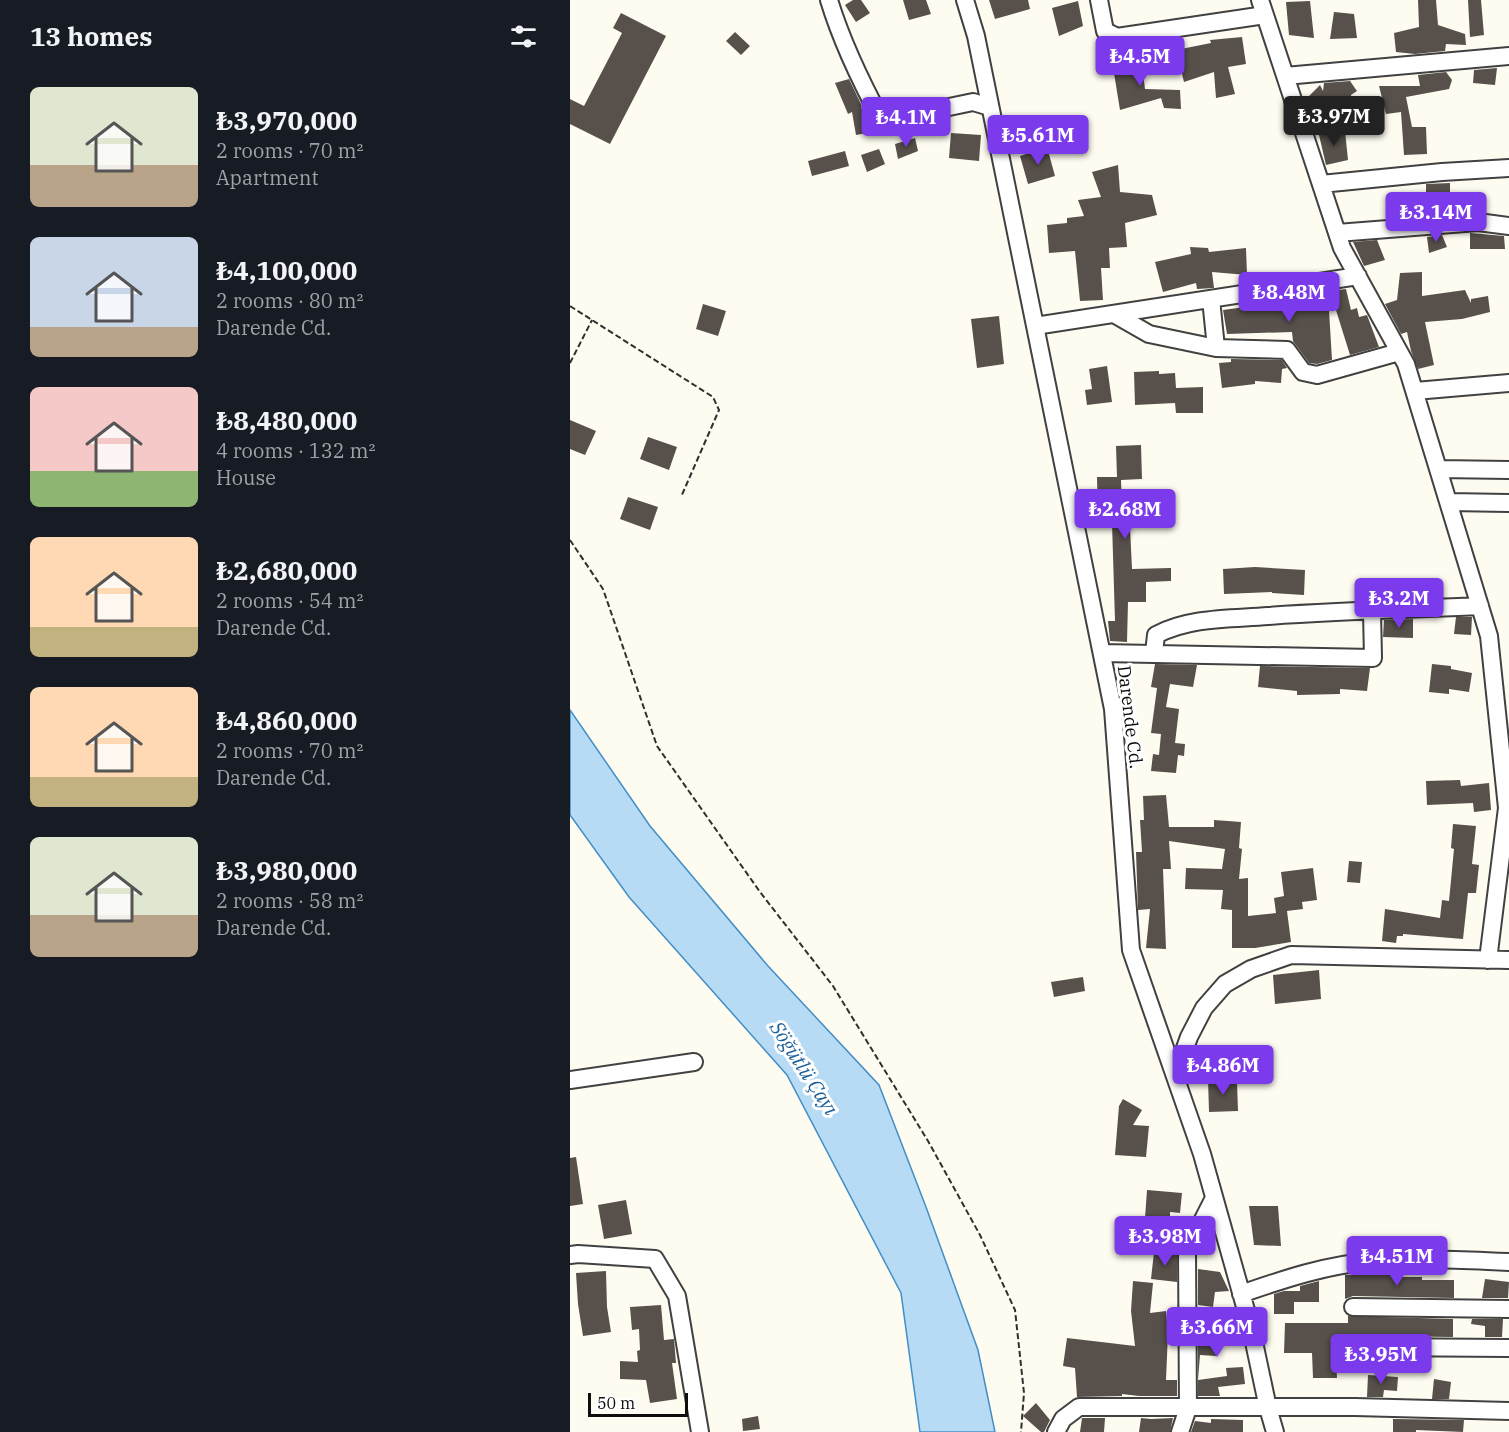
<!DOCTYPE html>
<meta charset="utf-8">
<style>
body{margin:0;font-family:"IBM Plex Serif",serif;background:#242831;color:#f1f3f6;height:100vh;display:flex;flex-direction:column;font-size:22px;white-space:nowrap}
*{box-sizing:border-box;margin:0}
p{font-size:20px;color:#9ea1a6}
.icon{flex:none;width:33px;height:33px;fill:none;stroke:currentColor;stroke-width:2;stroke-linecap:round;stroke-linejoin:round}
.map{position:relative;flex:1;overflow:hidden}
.drawer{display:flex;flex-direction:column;background:#171b24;width:570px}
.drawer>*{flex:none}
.scale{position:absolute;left:18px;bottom:15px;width:100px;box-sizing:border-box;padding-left:6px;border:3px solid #0e0e0e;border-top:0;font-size:16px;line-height:21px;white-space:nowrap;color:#0e0e0e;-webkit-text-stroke:4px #fff;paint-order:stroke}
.price{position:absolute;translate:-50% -51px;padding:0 14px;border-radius:6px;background:#7c3aed;color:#fff;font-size:20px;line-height:39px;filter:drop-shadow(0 2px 3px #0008)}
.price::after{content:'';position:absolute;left:50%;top:36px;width:18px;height:14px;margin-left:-9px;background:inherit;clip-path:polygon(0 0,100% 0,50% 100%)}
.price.selected{background:#222;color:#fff}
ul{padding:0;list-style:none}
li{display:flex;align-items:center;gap:18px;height:150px;padding:0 30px}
li span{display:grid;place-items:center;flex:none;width:168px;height:120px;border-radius:9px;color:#555}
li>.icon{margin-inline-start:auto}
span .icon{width:72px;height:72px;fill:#fffc;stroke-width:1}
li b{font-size:26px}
h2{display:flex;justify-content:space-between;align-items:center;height:72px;padding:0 30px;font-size:26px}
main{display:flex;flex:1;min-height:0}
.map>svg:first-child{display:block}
.water{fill:#b7dbf4;stroke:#428ec7;stroke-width:1.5}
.building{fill:#57504b}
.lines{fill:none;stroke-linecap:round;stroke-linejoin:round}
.minor-casing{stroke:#414141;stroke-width:20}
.path{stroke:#303030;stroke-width:2;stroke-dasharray:6 3;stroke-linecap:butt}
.minor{stroke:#fff;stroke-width:16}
.labels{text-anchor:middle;stroke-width:6;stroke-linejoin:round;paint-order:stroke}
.street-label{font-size:18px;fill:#0e0e0e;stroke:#fff}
.water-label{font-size:20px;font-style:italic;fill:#1d609b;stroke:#fff}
</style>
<main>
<section class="drawer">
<h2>13 homes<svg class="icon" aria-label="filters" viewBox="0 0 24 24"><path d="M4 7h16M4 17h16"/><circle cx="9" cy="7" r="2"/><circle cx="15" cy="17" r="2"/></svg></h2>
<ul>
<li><span style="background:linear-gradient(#dfe7d0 65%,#b9a48a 0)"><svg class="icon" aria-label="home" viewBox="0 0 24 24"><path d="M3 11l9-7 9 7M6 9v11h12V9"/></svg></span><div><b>₺3,970,000</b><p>2 rooms · 70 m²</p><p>Apartment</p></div></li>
<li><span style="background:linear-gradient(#c9d6e8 75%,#b9a48a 0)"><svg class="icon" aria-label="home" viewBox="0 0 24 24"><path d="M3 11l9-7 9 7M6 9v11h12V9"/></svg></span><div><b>₺4,100,000</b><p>2 rooms · 80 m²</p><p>Darende Cd.</p></div></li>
<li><span style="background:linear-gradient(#f6c9c9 70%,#8fb573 0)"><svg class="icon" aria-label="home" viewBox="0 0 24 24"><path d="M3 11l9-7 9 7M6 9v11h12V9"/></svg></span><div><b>₺8,480,000</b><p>4 rooms · 132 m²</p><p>House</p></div></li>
<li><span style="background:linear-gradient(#ffd9b3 75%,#c2b280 0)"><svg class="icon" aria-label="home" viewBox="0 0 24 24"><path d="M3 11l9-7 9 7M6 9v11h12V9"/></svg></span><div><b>₺2,680,000</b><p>2 rooms · 54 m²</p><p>Darende Cd.</p></div></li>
<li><span style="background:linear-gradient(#ffd9b3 75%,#c2b280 0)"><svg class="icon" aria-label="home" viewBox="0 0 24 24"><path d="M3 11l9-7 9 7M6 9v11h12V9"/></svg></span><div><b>₺4,860,000</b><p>2 rooms · 70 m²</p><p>Darende Cd.</p></div></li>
<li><span style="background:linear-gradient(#dfe7d0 65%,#b9a48a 0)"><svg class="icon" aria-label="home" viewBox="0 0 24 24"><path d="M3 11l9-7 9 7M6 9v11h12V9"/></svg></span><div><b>₺3,980,000</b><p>2 rooms · 58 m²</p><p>Darende Cd.</p></div></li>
</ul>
</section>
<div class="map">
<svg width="939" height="1432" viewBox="0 0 939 1432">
<rect width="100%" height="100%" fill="#fefcf1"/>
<path class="water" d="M0 710 80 826 198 966 309 1085 356 1207 408 1350 425 1432H350L331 1293 217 1075 59 897 0 815Z"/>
<path class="building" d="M283 0H291L300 13 286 22 275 5Z
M333 0H356L361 14 339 20Z
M419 0H458L460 9 425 19Z
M848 0H866L868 25 895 34 896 45 876 44 875 51 845 54 826 52 824 33 849 27Z
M898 0H911L914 35 900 37Z
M508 1 513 26 489 36 482 8Z
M740 1 744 38 719 35 716 2Z
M764 12 784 14 787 38 760 39Z
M51 13 96 36 40 144 0 124V99L14 106 52 33 43 28Z
M165 32 180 46 171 55 156 41Z
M672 37 676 64 658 67 665 94 646 98 644 72 614 82 606 50 641 43 640 40Z
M571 58 575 89 610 90 611 109 594 108 591 98 550 110 542 61H557Z
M927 68 925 85 903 83 904 70Z
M876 72 882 80 879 89 836 97 842 127H856L857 154 834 155 831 112 816 114 809 86H850L848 75Z
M279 79 292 106 291 107 302 132 286 135 282 112 278 114 265 83Z
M780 81 787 91 781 95 782 103 738 107 739 96 750 85 753 91 754 83Z
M775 131 778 160 756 165 749 135Z
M381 133 411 135 409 161 379 158Z
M345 138 348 151 328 159 325 144Z
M477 147 485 176 458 184 450 156Z
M309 149 315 164 297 172 291 155Z
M275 151 279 166 242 176 238 161Z
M548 165 550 192 582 195 587 215 555 223 557 247 539 248 540 268H531L533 300 510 301 505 251 479 253 477 225 497 223V218L514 216 508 200 531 197 522 172Z
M880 183V207L856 206V184Z
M900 233 934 236 935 249H900Z
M872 235 877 247 859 253 857 237Z
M807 240 815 260 794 266 783 242Z
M620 247 638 248 639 252 676 248 677 275 642 272 644 288 627 289 626 283 593 292 585 262 621 254Z
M852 272V296L895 290 901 303V299L918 296 920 312 892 319 855 322 864 365 848 369 841 351 837 332 831 334 815 304 827 300 830 273Z
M776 289 781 310 787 308 789 317 797 315 809 347 780 355 760 291Z
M745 293 758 294 762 360 747 364 739 363 723 341 722 332 657 334 653 310 682 306V303L719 302 720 297Z
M133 304 156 311 148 336 126 329Z
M429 316 434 364 407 368 401 319Z
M661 359 712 360 717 368 712 369 711 383 685 381V384L652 388 649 363 661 362Z
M537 366 542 402 517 405 515 390 522 389 519 369Z
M589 371V374L605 373 606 388 633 387V413H606L605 403 565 405 564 372Z
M0 420 26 431 15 455 0 449Z
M78 437 107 447 99 470 70 459Z
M571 445 572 479 551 480 552 507H560V512L580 511V527H560L562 569 601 568V581L576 582V602H558L557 642 540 641 538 621H545L542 523H539V519H528L527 477H547L546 446Z
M58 497 88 507 80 530 50 519Z
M685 567 735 570 734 595 702 593V592L654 594 653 569Z
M886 617H902L901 635 884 634Z
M843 619V638L813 637 814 620Z
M585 664 627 665 623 687 600 684 596 707 609 709 605 743 615 744 614 756 608 755 606 773 581 771 583 754 589 755 591 734 581 733 587 688 581 687Z
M862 664 881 666V669L902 673 899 692 879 689V694L859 692Z
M690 666 800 668 797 691 770 689V694L727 695V691L688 687Z
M890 780 891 786 919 783 921 810 904 812 903 803 857 805 856 781Z
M596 795 599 827H644V820L671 822 669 848 672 849 669 879 678 878V916L706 913 704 898 714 896 711 872 743 868 747 900 732 902 733 909 717 911 721 942 685 948H662V910L651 909 653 890 615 889 616 868 652 869 655 849 599 841 601 869H593L596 949 576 948 580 909 568 910 566 852H572L570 820H574L573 796Z
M883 824 906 826 902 864 909 865 906 893H898L893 939 833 934V936H827L826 943 812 941 815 909 870 918 872 900 879 901 884 849 881 848Z
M779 861 792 862 790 883 777 882Z
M749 970 751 999 705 1004 703 975Z
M513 977 515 991 484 997 481 982Z
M656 1078V1082H667L668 1111 639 1112 638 1079Z
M553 1099 572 1110 563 1125 579 1126 576 1157 545 1155 549 1106Z
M6 1157 13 1204 0 1206V1158Z
M577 1190 612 1193 610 1213 600 1212V1220L575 1218Z
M56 1200 62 1234 34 1239 28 1205Z
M679 1206H708L711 1246 684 1245Z
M584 1252 607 1255V1282L581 1279Z
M628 1269 650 1272 659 1291 645 1292 643 1307 628 1305Z
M36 1271 37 1307 41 1332 13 1336 8 1304 6 1273Z
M807 1274H826V1277H852V1280H884V1298L783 1296 775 1299V1275H807Z
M915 1279 939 1282 938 1298H912Z
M563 1281 583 1283 580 1313 596 1311 598 1333 596 1380H607V1396H569L552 1394V1396L507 1397 505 1368 493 1366 497 1338 565 1346 561 1311Z
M749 1281V1302H724V1314H704V1294L714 1291H730V1286Z
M91 1305 94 1340 104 1339 106 1363H102L107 1399 80 1403 76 1380 50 1379V1361L68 1362 67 1351 70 1350 69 1329 62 1330 60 1307Z
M778 1316 883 1319V1337L798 1336 791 1339H765L767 1378H743L742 1353H714L715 1323H778Z
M902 1319H933L932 1337H915V1326L901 1324Z
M628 1325 666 1327 668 1341 647 1345 646 1356 630 1355 628 1380 657 1376 656 1368 673 1367 675 1384 648 1387 650 1396H628Z
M798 1375 828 1377 827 1391 814 1390 813 1397H797Z
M864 1379 881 1382 879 1399H862Z
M466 1403 480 1420 474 1432H471L453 1416Z
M188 1416 190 1429 173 1431 172 1419Z
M512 1418H535L534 1432H510Z
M571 1418 581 1419 603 1418 600 1432H569Z
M641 1419 673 1420V1432H621L625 1421 641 1423Z
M823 1419 894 1420 893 1432 846 1430V1432H823Z"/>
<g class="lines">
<defs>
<path id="minor" d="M259 0C272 43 291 82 312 121L403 102 420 107
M395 0 406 36 543 709 561 950 632 1154 681 1328 698 1408 705 1432
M529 0 535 31 547 37 695 15
M690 0 772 248 836 364 919 636 937 808 918 960
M715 76 939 56
M751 184 872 172 939 168
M767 233 908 222 939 226
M641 299 646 348 717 350 733 372 747 375 829 352
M544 314 579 334 646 348
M465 326 788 276
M845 391 939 383
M869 469 939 470
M878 502 939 503
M532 653 803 658 802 611
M584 653 586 635C620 617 661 619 698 616 769 611 839 609 910 606
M605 1076 619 1037 634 1008 655 984 681 969 721 955 939 960
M0 1080 124 1062
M0 1255 8 1254 85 1259 107 1296 130 1432
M671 1294C714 1279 759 1264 805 1261 849 1258 895 1260 939 1262
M783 1307 939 1309
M798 1347 939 1348
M486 1432 493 1419 509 1407H785L939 1411
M610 1432 618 1408 617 1251 644 1198"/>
</defs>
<use href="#minor" class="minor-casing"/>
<path class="path" d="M0 306 143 397 149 410 111 497
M0 363 22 320
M0 540 33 589 87 746 190 892 263 986 358 1141 410 1235 445 1310 454 1393 451 1432"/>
<use href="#minor" class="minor"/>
</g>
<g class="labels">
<g class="street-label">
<text transform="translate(560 717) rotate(83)" y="6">Darende Cd.</text>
</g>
<g class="water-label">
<text transform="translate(234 1068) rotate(57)" y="7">Söğütlü Çayı</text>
</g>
</g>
</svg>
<div class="scale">50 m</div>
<b class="price" style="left:570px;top:87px">₺4.5M</b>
<b class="price selected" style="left:764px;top:147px">₺3.97M</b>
<b class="price" style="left:336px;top:148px">₺4.1M</b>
<b class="price" style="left:468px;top:166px">₺5.61M</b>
<b class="price" style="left:866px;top:243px">₺3.14M</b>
<b class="price" style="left:719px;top:323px">₺8.48M</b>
<b class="price" style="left:555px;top:540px">₺2.68M</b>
<b class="price" style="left:829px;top:629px">₺3.2M</b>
<b class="price" style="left:653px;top:1096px">₺4.86M</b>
<b class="price" style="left:595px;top:1267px">₺3.98M</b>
<b class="price" style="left:827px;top:1287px">₺4.51M</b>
<b class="price" style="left:647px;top:1358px">₺3.66M</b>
<b class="price" style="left:811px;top:1385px">₺3.95M</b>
</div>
</main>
